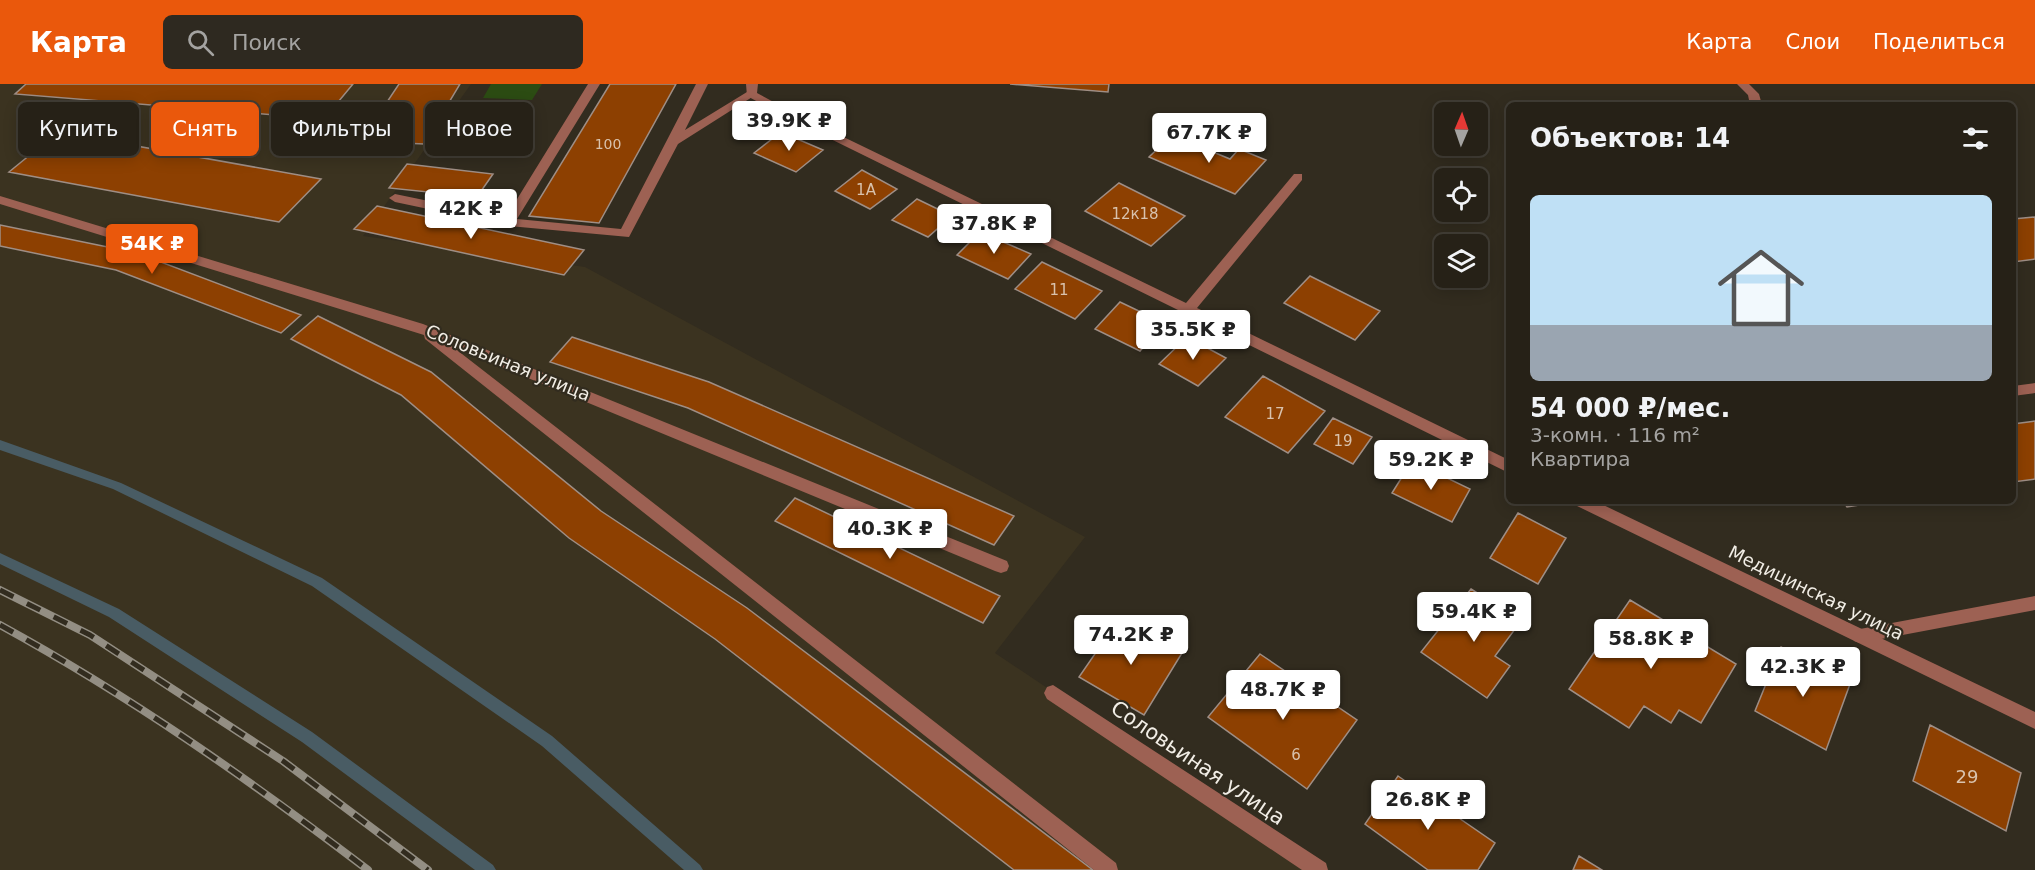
<!DOCTYPE html>
<html lang="ru">
<meta charset="utf-8">
<style>
body{margin:0;font-family:"DejaVu Sans",sans-serif;background:#2e2920;color:#f1f3f6;height:100vh;display:flex;flex-direction:column;font-size:22px;white-space:nowrap}
*{box-sizing:border-box;margin:0}
p{font-size:20px;color:#a4a3a1}
.icon{flex:none;width:33px;height:33px;fill:none;stroke:currentColor;stroke-width:2;stroke-linecap:round;stroke-linejoin:round}
.map{position:relative;flex:1;overflow:hidden}
.side{position:absolute;left:1506px;top:18px;width:510px;height:402px;display:flex;flex-direction:column;background:#262117;border-radius:9px;box-shadow:0 3px 15px #0003,0 0 0 2px #423e36}
.side>*{flex:none}
.hud{position:absolute;left:18px;top:18px;width:570px;height:54px;display:flex;gap:12px}
.needle{width:39px;rotate:2deg}
.buttons{position:absolute;left:1434px;top:18px;display:grid;gap:12px}
.buttons a{display:grid;place-items:center;width:54px;height:54px;border-radius:9px;background:#262117;box-shadow:0 3px 15px #0003,0 0 0 2px #423e36;font-size:30px}
.price{position:absolute;translate:-50% -51px;padding:0 14px;border-radius:6px;background:#fff;color:#222;font-size:20px;line-height:39px;filter:drop-shadow(0 2px 3px #0008)}
.price::after{content:'';position:absolute;left:50%;top:36px;width:18px;height:14px;margin-left:-9px;background:inherit;clip-path:polygon(0 0,100% 0,50% 100%)}
.price.current{background:#ea580c;color:#fff}
ul{padding:0;list-style:none}
li{display:grid;align-content:center;gap:12px;height:318px;padding:0 24px}
li+li{border-top:2px solid #423e36}
li span{display:grid;place-items:center;height:186px;border-radius:9px;color:#555}
li>.icon{margin-inline-start:auto}
span .icon{width:108px;height:108px;fill:#fffc;stroke-width:1}
li b{font-size:26px}
h2{display:flex;justify-content:space-between;align-items:center;height:72px;padding:0 24px;font-size:26px}
.chip{padding:0 21px;border-radius:9px;background:#262117;box-shadow:0 3px 15px #0003,0 0 0 2px #423e36;font-size:21px;line-height:54px}
.chip.current{background:#ea580c;color:#fff}
header{display:flex;align-items:center;gap:36px;box-sizing:border-box;height:84px;padding:0 30px;background:#ea580c;color:#fff}
header strong{font-size:28px}
nav{display:flex;gap:33px;margin-inline-start:auto;font-size:21px}
.search{width:420px;height:54px;background:#2e2920;display:flex;align-items:center;gap:15px;box-sizing:border-box;padding:0 21px;border-radius:9px;color:#a4a3a1;font-size:22px}
.map>svg:first-child{display:block}
.built{fill:#3b3320}
.green{fill:#2c4c13}
.lines{fill:none;stroke-linecap:round;stroke-linejoin:round}
.stream{fill:#495c64;fill-rule:evenodd}
.building{fill:#8d4001;stroke:#9f8e85;stroke-width:1.5}
.lane{fill:#9d6153;fill-rule:evenodd}
.street{fill:#9d6153;fill-rule:evenodd}
.rail-casing{stroke:#938e83;stroke-width:8}
.rail{stroke:#322c1f;stroke-width:5;stroke-dasharray:15;stroke-linecap:butt}
.labels{text-anchor:middle;stroke-width:4.5;stroke-linejoin:round;paint-order:stroke}
.far-number-label{font-size:14px;fill:#d9c2ad}
.number-label{font-size:15px;fill:#d9c2ad}
.street-label{font-size:18px;fill:#f2eee6;stroke:#322c1f}
.near-number-label{font-size:18px;fill:#d9c2ad}
.near-street-label{font-size:21px;fill:#f2eee6;stroke:#322c1f}
</style>
<header>
<strong>Карта</strong>
<div class="search"><svg class="icon" aria-label="search" viewBox="0 0 24 24"><circle cx="10" cy="10" r="6"/><path d="M15 15l6 6"/></svg>Поиск</div>
<nav><a>Карта</a><a>Слои</a><a>Поделиться</a></nav>
</header>
<div class="map">
<svg width="2035" height="786" viewBox="0 0 2035 786">
<rect width="100%" height="100%" fill="#322c1f"/>
<path class="built" d="M0 0H471L363 152 585 183 1085 453 995 569 1318 786H0Z"/>
<path class="green" d="M491 0H542L532 16 483 14Z"/>
<g class="lines">
<path class="stream" d="M0 356 121 399 322 494 552 652 700 781 703 786H684L542 662 312 502 113 405 0 366Z
M0 469 119 525 312 648 493 781 496 786H475L302 658 109 533 0 480Z"/>
</g>
<path class="building" d="M26 0H353L324 35 15 10Z
M399 0H460L424 60 361 57Z
M610 0H676L599 139 529 132Z
M1010 0H1109L1108 8Z
M58 48 321 95 279 138 9 88Z
M781 48 823 66 796 88 754 69Z
M1172 51 1230 75 1239 65 1266 76 1235 110 1149 73Z
M407 80 493 90 477 113 389 104Z
M862 86 897 105 870 125 835 107Z
M1119 99 1185 132 1151 162 1085 127Z
M917 115 952 132 928 153 892 136Z
M377 122 584 166 564 191 354 145Z
M2035 133V175L2013 178V135Z
M0 141 137 169 301 231 281 249 116 186 0 162Z
M980 148 1031 170 1008 195 957 171Z
M1042 178 1102 207 1075 235 1015 205Z
M1310 192 1380 227 1355 256 1284 219Z
M1120 218 1164 239 1140 267 1095 245Z
M318 232 431 288 601 427 747 524 1093 786H1014L715 555 569 454 401 311 291 255Z
M572 253 709 298 1014 432 994 461 688 324 550 278Z
M1187 253 1226 274 1198 302 1159 280Z
M1263 292 1325 327 1288 369 1225 333Z
M1333 334 1372 353 1353 380 1314 360Z
M2035 337V395L2013 398V340Z
M1412 377 1470 405 1452 438 1392 409Z
M795 414 1000 512 983 539 775 437Z
M1843 417H1885L1847 423Z
M1518 429 1566 454 1538 500 1490 474Z
M1471 505 1521 537 1495 572 1510 582 1487 614 1421 568Z
M1630 516 1736 580 1701 639 1679 626 1671 639 1644 622 1629 644 1569 605Z
M1119 535 1182 569 1144 631 1079 593Z
M1781 563 1850 600 1826 666 1755 627Z
M1260 570 1357 636 1307 705 1208 633Z
M1930 641 2021 689 2006 747 1913 697Z
M1398 692 1495 759 1478 786H1428L1365 740Z
M1579 772 1602 786H1573Z"/>
<g class="lines">
<path class="lane" d="M588 0H600L517 135 621 145 696 0H708L685 46 747 8H755L757 10 678 60 629 153 509 142 395 118 389 114 395 110 506 133Z
M1737 0H1749L1759 10 1762 21H1750L1748 11Z
M0 112 423 240 1007 477 1009 482 1007 487 1001 489 995 487 453 263 1116 779 1118 786H1094L425 255 424 251 0 120Z
M2035 299V309L2013 312V302Z
M2035 512V526L1860 559 1854 557 1852 552 1854 547 1860 545Z"/>
<path class="street" d="M746 0H758L757 9 794 29 1186 219 1294 90H1302V96L1197 224 1509 376V389L786 33 747 12Z
M1572 417H1595L2035 628V645L1575 421Z
M1053 601 1326 779 1328 786H1302L1047 615 1044 609 1047 603Z"/>
<defs>
<path id="rail" d="M0 506 90 551 283 677 428 786
M0 541C130 612 250 696 368 786"/>
</defs>
<use href="#rail" class="rail-casing"/>
<use href="#rail" class="rail"/>
</g>
<g class="labels">
<g class="far-number-label">
<text x="608" y="65">100</text>
</g>
<g class="number-label">
<text x="866" y="111">1А</text>
<text x="1135" y="135">12к18</text>
<text x="1059" y="211">11</text>
<text x="1275" y="335">17</text>
<text x="1343" y="362">19</text>
<text x="1296" y="676">6</text>
</g>
<g class="street-label">
<text transform="translate(508 279) rotate(22)" y="6">Соловьиная улица</text>
<text transform="translate(1816 509) rotate(26)" y="6">Медицинская улица</text>
</g>
<g class="near-number-label">
<text x="1967" y="699">29</text>
</g>
<g class="near-street-label">
<text transform="translate(1198 679) rotate(34)" y="7">Соловьиная улица</text>
</g>
</g>
</svg>
<div class="buttons">
<a><svg class="needle" viewBox="-14 -14 28 28"><path d="M0-13l5 13h-10z" fill="#e53935"/><path d="M0 13l5-13h-10z" fill="#a4a3a1"/></svg></a>
<a><svg class="icon" aria-label="locate" viewBox="0 0 24 24"><circle cx="12" cy="12" r="6"/><path d="M12 2v4M12 18v4M2 12h4M18 12h4"/></svg></a>
<a><svg class="icon" aria-label="layers" viewBox="0 0 24 24"><path d="M12 4l9 5-9 5-9-5zM3 14l9 5 9-5"/></svg></a>
</div>
<b class="price" style="left:789px;top:68px">39.9K ₽</b>
<b class="price" style="left:1209px;top:80px">67.7K ₽</b>
<b class="price" style="left:471px;top:156px">42K ₽</b>
<b class="price" style="left:994px;top:171px">37.8K ₽</b>
<b class="price current" style="left:152px;top:191px">54K ₽</b>
<b class="price" style="left:1193px;top:277px">35.5K ₽</b>
<b class="price" style="left:1431px;top:407px">59.2K ₽</b>
<b class="price" style="left:890px;top:476px">40.3K ₽</b>
<b class="price" style="left:1474px;top:559px">59.4K ₽</b>
<b class="price" style="left:1131px;top:582px">74.2K ₽</b>
<b class="price" style="left:1651px;top:586px">58.8K ₽</b>
<b class="price" style="left:1803px;top:614px">42.3K ₽</b>
<b class="price" style="left:1283px;top:637px">48.7K ₽</b>
<b class="price" style="left:1428px;top:747px">26.8K ₽</b>
<div class="hud">
<a class="chip">Купить</a>
<a class="chip current">Снять</a>
<a class="chip">Фильтры</a>
<a class="chip">Новое</a>
</div>
<section class="side">
<h2>Объектов: 14<svg class="icon" aria-label="filters" viewBox="0 0 24 24"><path d="M4 7h16M4 17h16"/><circle cx="9" cy="7" r="2"/><circle cx="15" cy="17" r="2"/></svg></h2>
<ul>
<li><span style="background:linear-gradient(#bfe0f5 70%,#9aa5b1 0)"><svg class="icon" aria-label="home" viewBox="0 0 24 24"><path d="M3 11l9-7 9 7M6 9v11h12V9"/></svg></span><div><b>54 000 ₽/мес.</b><p>3-комн. · 116 m²</p><p>Квартира</p></div></li>
</ul>
</section>
</div>
